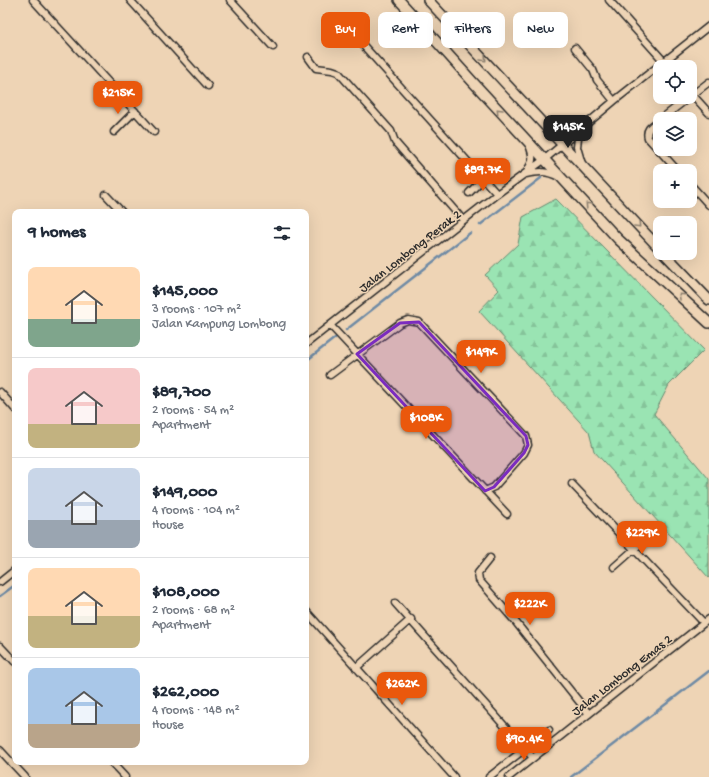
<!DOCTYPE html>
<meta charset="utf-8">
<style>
body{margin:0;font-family:"Gochi Hand",sans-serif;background:#f6f6f7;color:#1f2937;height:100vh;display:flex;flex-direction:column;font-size:15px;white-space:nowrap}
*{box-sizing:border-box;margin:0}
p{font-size:13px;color:#747a83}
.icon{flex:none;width:22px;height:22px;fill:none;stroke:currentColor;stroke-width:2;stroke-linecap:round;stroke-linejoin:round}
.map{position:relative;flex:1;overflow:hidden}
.side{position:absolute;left:12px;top:209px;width:297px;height:556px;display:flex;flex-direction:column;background:#fff;border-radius:8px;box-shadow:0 4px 16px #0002}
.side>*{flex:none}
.top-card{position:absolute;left:321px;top:12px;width:328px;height:36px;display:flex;gap:8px}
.fabs{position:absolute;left:653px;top:60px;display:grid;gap:8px}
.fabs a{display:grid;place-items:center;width:44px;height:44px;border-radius:8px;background:#fff;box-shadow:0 4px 16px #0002;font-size:20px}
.price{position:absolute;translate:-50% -34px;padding:0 9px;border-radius:8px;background:#ea580c;color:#fff;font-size:13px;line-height:26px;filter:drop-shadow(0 1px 2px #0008)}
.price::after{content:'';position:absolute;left:50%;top:24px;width:12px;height:9px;margin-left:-6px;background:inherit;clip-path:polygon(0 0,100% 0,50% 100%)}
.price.current{background:#222;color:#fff}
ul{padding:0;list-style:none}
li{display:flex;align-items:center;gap:12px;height:100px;padding:0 16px}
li+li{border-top:1px solid #e0e1e3}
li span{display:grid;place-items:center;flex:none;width:112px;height:80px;border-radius:8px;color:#555}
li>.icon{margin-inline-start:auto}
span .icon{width:48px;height:48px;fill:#fffc;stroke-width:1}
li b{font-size:17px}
h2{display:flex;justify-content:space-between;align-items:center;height:48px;padding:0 16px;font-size:17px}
.pill{padding:0 14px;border-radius:8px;background:#fff;box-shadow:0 4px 16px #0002;font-size:14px;line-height:36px}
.pill.current{background:#ea580c;color:#fff}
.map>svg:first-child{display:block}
.forest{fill:url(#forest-firs);stroke:#62886f}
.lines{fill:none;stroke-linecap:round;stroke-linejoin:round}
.stream{stroke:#6e8aa5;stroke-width:2.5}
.street-casing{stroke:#2b2b2b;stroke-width:9}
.secondary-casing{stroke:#2b2b2b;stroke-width:12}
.street{stroke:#eed4b5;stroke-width:6}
.secondary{stroke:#eed4b5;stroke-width:9}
.oneway{stroke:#8c8070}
.marked{fill:#7b2cbf;fill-opacity:0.2;stroke:#7b2cbf;stroke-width:3;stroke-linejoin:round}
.labels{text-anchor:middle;stroke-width:3;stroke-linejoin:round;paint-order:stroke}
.street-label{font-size:13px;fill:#2b2b2b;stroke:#eed4b5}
</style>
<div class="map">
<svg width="709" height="777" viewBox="0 0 709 777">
<defs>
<pattern id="forest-firs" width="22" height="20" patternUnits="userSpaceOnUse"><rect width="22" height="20" fill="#9ae4b3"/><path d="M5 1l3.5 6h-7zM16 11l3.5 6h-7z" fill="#85c49a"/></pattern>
</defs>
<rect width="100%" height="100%" fill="#eed4b5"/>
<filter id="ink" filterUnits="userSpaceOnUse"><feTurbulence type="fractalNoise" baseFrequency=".025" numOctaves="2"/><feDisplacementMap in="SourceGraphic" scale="8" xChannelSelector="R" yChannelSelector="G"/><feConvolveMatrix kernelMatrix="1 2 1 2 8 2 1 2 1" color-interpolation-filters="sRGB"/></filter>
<g filter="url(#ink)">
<path class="forest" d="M556 199 704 350 669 385 654 414 709 479V578L594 451 589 432 479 311 499 290 485 275 518 244 523 217Z"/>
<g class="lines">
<path class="stream" d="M480 225 541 178
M346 330 470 233
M306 361 335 338
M0 596 15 585
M571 777 709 671"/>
<defs>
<path id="street" d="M33 0 154 132
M130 0 208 86
M230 0 273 47
M609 0 669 67
M344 24 497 194
M575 48 593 70 597 80 614 101
M308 57 316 68 332 70 338 72 391 131 395 142 463 220
M690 92 709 113
M661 119 709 82
M660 120C653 125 645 128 648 138L678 171
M549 130 567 132 579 130
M579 130 577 147 582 164
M114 132 135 111
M528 169C534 160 533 155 529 145
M526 174C541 171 546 171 559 177
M690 184 709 205
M469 193 484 178
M106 195 122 212
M330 325 507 514
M306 344 497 194 545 159 614 101 709 26
M330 375 400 323 408 320 419 322 526 436 528 445 524 453 494 487 485 491
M0 392 15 409
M572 484 704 623
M490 558 478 573 479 580 514 620 589 714
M614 567 657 529
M0 582 15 570
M395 603 533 758
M306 611 454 777
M0 646 15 662
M356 668 411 619
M0 750 25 777
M111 762 125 777
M489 777 549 730
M509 777 709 619"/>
<path id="secondary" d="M399 0 472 81 618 239 709 323
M428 0 548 129 660 249
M664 253 709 300"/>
</defs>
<use href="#street" class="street-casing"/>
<use href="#secondary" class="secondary-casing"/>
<use href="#street" class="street"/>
<use href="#secondary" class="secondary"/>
</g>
<defs><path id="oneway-chevron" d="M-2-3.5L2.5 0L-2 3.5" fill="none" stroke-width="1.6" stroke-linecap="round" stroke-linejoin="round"/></defs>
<g class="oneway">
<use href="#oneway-chevron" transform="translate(484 59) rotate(47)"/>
<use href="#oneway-chevron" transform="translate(499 111) rotate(-133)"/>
<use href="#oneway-chevron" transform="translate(588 205) rotate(-133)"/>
<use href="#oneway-chevron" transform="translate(638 225) rotate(47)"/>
<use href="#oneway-chevron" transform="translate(681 296) rotate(-137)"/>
</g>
</g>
<path class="marked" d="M419 322 526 436 528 445 524 453 494 487 485 491 357 354 400 323Z"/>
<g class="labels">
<g class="street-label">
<text transform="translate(409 250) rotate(-38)" y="5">Jalan Lombong Perak 2</text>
<text transform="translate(621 674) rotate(-38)" y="5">Jalan Lombong Emas 2</text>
</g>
</g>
</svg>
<div class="fabs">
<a><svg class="icon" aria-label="locate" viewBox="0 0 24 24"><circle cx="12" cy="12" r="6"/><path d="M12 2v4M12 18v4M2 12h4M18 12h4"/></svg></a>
<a><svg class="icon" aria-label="layers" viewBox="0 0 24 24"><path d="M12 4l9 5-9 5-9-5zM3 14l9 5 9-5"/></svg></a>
<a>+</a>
<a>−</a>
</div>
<b class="price" style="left:118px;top:115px">$215K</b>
<b class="price current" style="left:568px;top:149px">$145K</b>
<b class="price" style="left:483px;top:192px">$89.7K</b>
<b class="price" style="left:481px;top:374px">$149K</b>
<b class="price" style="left:426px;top:440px">$108K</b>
<b class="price" style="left:642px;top:555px">$229K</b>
<b class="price" style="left:530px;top:626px">$222K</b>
<b class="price" style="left:402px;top:706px">$262K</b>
<b class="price" style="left:524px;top:761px">$90.4K</b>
<div class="top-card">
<a class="pill current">Buy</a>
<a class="pill">Rent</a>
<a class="pill">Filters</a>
<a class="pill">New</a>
</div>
<section class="side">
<h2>9 homes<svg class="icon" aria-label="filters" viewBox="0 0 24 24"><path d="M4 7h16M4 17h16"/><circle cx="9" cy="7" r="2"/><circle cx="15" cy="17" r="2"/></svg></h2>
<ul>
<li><span style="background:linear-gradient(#ffd9b3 65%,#7fa58c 0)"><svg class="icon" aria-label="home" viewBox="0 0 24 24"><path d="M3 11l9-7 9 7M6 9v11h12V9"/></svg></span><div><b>$145,000</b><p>3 rooms · 107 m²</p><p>Jalan Kampung Lombong</p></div></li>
<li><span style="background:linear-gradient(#f6c9c9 70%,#c2b280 0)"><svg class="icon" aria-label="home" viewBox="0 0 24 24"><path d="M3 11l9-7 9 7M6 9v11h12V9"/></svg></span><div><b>$89,700</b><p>2 rooms · 54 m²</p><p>Apartment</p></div></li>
<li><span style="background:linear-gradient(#c9d6e8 65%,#9aa5b1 0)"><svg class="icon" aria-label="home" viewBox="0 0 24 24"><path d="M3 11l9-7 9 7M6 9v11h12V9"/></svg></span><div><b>$149,000</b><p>4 rooms · 104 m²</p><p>House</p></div></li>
<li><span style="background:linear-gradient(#ffd9b3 60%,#c2b280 0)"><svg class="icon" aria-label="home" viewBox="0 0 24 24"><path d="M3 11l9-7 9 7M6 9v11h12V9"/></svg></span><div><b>$108,000</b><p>2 rooms · 68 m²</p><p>Apartment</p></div></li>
<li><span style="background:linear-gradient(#a9c7e8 70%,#b9a48a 0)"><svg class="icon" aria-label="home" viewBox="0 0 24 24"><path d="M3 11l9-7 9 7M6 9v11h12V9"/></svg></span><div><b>$262,000</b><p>4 rooms · 148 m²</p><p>House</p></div></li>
</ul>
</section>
</div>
